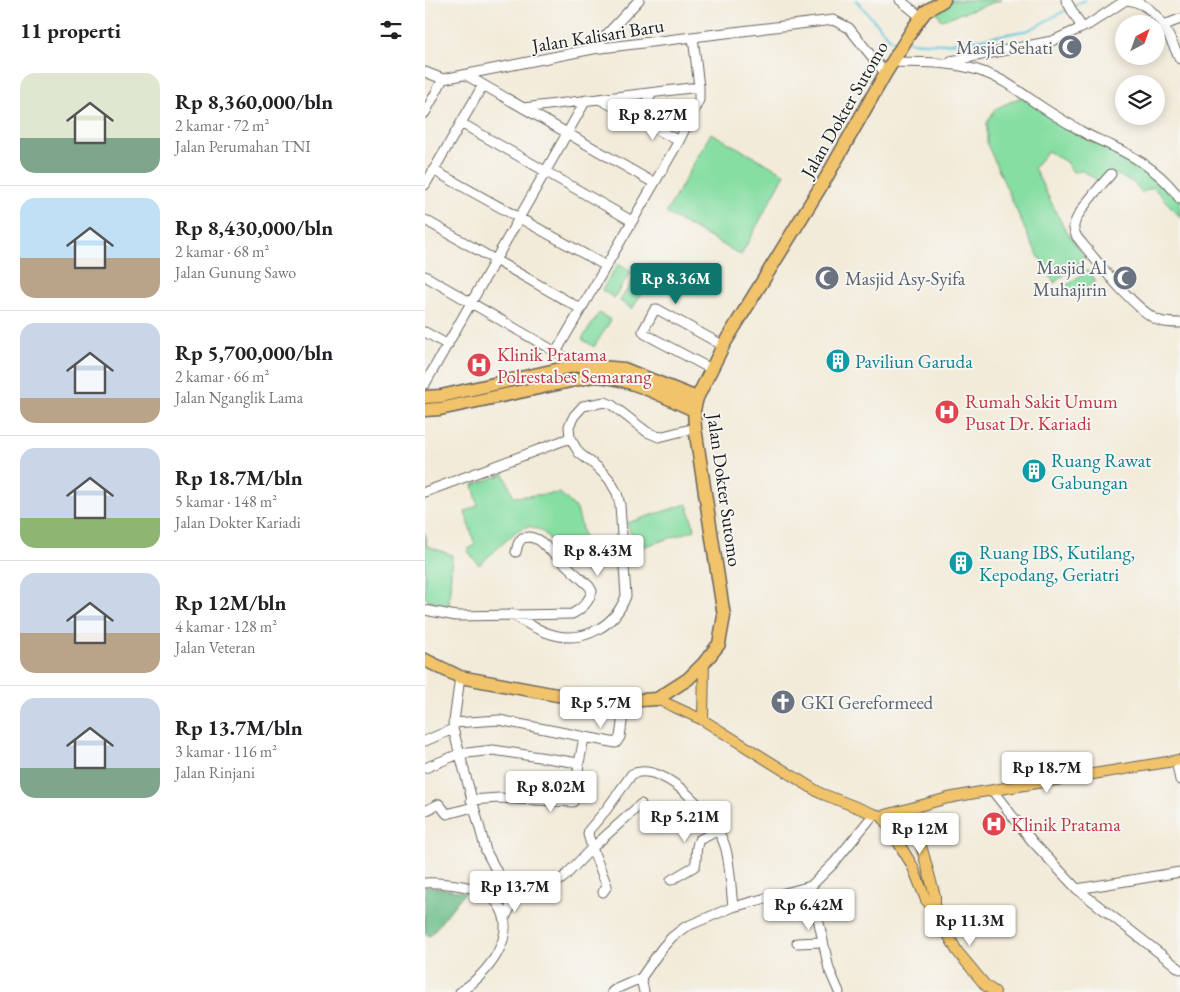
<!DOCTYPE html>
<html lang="id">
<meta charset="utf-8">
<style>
body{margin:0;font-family:"EB Garamond",serif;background:#f2f2f2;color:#202124;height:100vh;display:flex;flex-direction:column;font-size:19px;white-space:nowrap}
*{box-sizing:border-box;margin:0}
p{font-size:16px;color:#757577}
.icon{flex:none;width:28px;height:28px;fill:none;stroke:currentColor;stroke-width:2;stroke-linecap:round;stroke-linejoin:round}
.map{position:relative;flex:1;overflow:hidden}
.side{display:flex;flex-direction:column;background:#fff;width:425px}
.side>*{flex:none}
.needle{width:32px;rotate:41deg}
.tools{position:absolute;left:690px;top:15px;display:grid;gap:10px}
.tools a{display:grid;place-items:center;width:50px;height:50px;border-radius:50%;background:#fff;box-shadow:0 2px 12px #0003;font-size:25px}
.price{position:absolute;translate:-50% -42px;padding:0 11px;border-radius:5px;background:#fff;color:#222;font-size:16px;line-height:32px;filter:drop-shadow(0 1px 2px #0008)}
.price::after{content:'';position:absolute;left:50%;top:30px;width:15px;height:11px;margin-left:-8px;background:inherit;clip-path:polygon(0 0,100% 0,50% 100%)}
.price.active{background:#0f766e;color:#fff}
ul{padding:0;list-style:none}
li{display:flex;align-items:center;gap:15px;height:125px;padding:0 20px}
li+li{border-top:1px solid #e0e0e0}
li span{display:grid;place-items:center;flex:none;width:140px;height:100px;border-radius:15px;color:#555}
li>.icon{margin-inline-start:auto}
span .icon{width:60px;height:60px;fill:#fffc;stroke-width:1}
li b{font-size:21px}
h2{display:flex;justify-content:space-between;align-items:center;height:60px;padding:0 20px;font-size:21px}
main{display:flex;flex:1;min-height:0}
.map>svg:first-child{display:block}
.green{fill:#86dea3;stroke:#517d60}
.forest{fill:#6cbd89;stroke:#446c52}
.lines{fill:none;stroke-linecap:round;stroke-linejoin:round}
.stream{stroke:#5fc7dc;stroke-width:2.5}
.minor-casing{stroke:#67645e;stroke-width:11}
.major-casing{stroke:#67645e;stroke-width:12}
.highway-casing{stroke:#67645e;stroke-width:15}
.minor{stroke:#fff;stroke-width:9}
.major{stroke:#f1c36a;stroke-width:10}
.highway{stroke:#f1c36a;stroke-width:12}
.labels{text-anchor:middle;stroke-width:4;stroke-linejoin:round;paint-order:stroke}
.street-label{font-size:19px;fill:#1c1c1c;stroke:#f6f6f2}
.worship-label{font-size:19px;fill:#5b616d;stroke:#f6f6f2;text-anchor:end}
.health-label{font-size:19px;fill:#be3a42;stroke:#f6f6f2;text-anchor:start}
.culture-label{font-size:19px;fill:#0d838f;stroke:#f6f6f2;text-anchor:start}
</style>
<main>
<section class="side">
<h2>11 properti<svg class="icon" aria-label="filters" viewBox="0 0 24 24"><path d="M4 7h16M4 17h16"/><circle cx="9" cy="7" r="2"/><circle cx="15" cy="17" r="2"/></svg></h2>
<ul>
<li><span style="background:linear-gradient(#dfe7d0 65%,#7fa58c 0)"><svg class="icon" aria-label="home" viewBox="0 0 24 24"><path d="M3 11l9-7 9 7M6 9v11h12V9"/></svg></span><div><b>Rp 8,360,000/bln</b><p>2 kamar · 72 m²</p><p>Jalan Perumahan TNI</p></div></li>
<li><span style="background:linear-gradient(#bfe0f5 60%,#b9a48a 0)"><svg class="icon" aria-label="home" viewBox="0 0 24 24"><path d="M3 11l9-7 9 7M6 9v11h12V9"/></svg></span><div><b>Rp 8,430,000/bln</b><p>2 kamar · 68 m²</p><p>Jalan Gunung Sawo</p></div></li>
<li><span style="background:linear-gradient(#c9d6e8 75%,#b9a48a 0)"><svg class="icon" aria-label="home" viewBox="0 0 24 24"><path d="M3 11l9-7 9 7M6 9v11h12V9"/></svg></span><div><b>Rp 5,700,000/bln</b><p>2 kamar · 66 m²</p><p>Jalan Nganglik Lama</p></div></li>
<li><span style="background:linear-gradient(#c9d6e8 70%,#8fb573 0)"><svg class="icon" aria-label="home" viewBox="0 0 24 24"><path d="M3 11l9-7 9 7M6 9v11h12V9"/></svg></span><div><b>Rp 18.7M/bln</b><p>5 kamar · 148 m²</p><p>Jalan Dokter Kariadi</p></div></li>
<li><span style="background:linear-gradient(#c9d6e8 60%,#b9a48a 0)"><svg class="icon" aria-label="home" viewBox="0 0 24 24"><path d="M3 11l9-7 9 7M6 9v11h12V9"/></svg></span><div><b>Rp 12M/bln</b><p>4 kamar · 128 m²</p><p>Jalan Veteran</p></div></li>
<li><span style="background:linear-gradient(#c9d6e8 70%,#7fa58c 0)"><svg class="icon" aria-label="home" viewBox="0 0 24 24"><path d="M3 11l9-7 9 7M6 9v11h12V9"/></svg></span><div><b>Rp 13.7M/bln</b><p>3 kamar · 116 m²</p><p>Jalan Rinjani</p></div></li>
</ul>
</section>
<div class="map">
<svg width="755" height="992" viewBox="0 0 755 992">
<rect width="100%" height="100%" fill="#f6f6f2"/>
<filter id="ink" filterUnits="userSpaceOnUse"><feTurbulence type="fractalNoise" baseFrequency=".02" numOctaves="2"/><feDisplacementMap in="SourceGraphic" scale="10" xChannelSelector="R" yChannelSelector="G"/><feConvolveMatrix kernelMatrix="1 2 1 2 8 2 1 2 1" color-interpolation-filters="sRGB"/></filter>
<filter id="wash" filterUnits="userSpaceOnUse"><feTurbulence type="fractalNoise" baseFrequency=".0096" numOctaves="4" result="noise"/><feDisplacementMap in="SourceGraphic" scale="20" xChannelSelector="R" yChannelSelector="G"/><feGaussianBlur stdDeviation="1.12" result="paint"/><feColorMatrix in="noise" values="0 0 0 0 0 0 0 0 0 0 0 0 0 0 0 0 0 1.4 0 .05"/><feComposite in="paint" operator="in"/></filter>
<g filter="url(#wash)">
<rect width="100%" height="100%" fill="#f3ebd9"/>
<path class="green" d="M528 0H576L516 20 510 7Z
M596 97 665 141 717 164 755 197V217L728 187 716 193 709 183 690 174 675 182 658 171 648 172 641 162 623 151 609 168 638 226 660 258 629 283 606 243 562 144V123L570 109Z
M286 133 360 174 316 255 241 213Z
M193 264 206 272 189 298 177 290Z
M663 270 671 281 650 296 642 285Z
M211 275 223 283 207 309 195 301Z
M174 313 186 320 169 347 157 339Z
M79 474 89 497 135 493 152 509 167 570 166 575 148 564 116 530 104 526 93 530 54 565 42 550 50 545 40 512 53 505 48 485Z
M262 504 270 530 211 549 202 523Z
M0 533 2 546 27 555 24 606 0 598Z"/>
<path class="forest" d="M0 886 40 892 5 936 0 934Z"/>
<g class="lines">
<path class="stream" d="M431 0 466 40 476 41
M484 42 518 44 556 39 604 30 660 0"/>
</g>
</g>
<g filter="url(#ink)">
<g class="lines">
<defs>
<path id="minor" d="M475 0 496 17
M641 0 657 28
M703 0C734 5 742 34 755 59
M737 26 755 19
M168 49 214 0
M526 61 627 41 663 25 701 0
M468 62C498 63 529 61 558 72 578 79 594 91 611 103 625 113 641 122 656 131 666 137 677 141 687 146 713 158 739 175 755 199
M0 72 18 79
M41 75 229 183
M18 79 168 49 408 20 424 28 460 73
M174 99 254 141
M98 108 274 87
M0 113 18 79
M213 120 227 93
M36 123 207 221
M8 170 181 266
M686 174C677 184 650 214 649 226 648 230 650 233 652 237 670 259 710 311 735 321 741 323 749 323 755 323
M0 185 58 85
M0 220 156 309
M0 276 153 365
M0 332 23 345
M131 352 254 141 274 100V87L268 37
M286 369 220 334 218 331 230 309H232L299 346
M0 384 161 100
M0 492 145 438
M0 610 31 616 147 614C157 609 164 602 167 591L164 586 114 540 105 537 97 538 93 544 91 552
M87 614C100 622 113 631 129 635 159 643 190 626 201 596L195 505 192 493 184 479 171 466 154 453 145 438 144 426 149 416 158 406 180 402 187 405 222 432 234 437 270 428
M35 677 28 729 61 851 73 874 86 906 80 918
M28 723 74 720 191 743 195 737 200 701
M0 741 28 729
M751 760 755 780
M0 768 34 754 68 750 154 763 159 738
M567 790 607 841 652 889 755 969
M46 800 74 798 148 802 150 798 154 763
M0 811 14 804 22 814 48 807
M246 880 270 866C273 857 269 851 274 840L292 831
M0 883C11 882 20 884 31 885 45 887 63 891 72 903 96 934 61 976 35 992
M386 886 404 969 414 992
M124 888 139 877 167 848 216 804
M652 889 755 872
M178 892 182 886 167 848 163 834 164 830 181 810 207 774C240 760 291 818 300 846 305 861 306 890 308 907
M372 943 397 942
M216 978 219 992
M187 992 191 989 216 978 237 948 247 937 260 927 308 907 386 886 409 863 449 814"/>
<path id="major" d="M232 699 278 720 395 793 449 814 457 816 523 798 550 793 755 760
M278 720 279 663
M486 809 510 896V911
M457 816 487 865 501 900 510 911 532 951 561 986 570 992"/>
<path id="highway" d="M0 397 16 396 153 365 199 369 272 398
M0 410 15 409 169 376C204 377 237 396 269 410
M0 660 35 677 132 695 200 701 232 699 263 679 279 663 294 644 299 616 270 428 269 410 272 398 299 344 401 178 460 74 489 27 500 12 519 0"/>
</defs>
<use href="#minor" class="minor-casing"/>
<use href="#major" class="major-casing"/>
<use href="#highway" class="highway-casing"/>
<use href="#minor" class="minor"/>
<use href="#major" class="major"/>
<use href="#highway" class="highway"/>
</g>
</g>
<defs>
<symbol id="mosque-disc" viewBox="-11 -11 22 22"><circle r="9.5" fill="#6b7280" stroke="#f6f6f2"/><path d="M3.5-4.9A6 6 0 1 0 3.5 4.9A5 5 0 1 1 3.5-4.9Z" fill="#fff"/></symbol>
<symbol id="building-disc" viewBox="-11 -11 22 22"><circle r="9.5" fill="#0f9aa8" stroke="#f6f6f2"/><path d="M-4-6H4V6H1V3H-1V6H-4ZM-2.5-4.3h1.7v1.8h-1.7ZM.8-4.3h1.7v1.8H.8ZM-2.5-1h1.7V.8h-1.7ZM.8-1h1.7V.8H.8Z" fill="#fff"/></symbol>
<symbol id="hospital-disc" viewBox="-11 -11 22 22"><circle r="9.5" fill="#e0444e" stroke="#f6f6f2"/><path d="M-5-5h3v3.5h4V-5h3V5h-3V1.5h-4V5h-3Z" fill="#fff"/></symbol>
<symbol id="church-disc" viewBox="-11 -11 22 22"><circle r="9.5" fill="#6b7280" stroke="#f6f6f2"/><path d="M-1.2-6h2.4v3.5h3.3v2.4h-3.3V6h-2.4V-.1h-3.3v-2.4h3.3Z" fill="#fff"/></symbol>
</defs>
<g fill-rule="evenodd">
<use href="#mosque-disc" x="631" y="33" width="28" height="28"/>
<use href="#mosque-disc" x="388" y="264" width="28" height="28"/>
<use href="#mosque-disc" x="686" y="264" width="28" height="28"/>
<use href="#building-disc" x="399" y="347" width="28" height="28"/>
<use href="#hospital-disc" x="40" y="351" width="28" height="28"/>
<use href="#hospital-disc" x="508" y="398" width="28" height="28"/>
<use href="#building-disc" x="595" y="457" width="28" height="28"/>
<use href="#building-disc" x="522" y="549" width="28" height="28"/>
<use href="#church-disc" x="344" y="688" width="28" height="28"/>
<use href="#hospital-disc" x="555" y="810" width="28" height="28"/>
</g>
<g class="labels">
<g class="street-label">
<text transform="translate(173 35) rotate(-9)" y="7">Jalan Kalisari Baru</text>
<text transform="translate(419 109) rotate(-60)" y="7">Jalan Dokter Sutomo</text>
<text transform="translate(300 490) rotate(82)" y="7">Jalan Dokter Sutomo</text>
</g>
<g class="worship-label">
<text x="628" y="54">Masjid Sehati</text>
<text x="682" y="274">Masjid Al<tspan x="682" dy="22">Muhajirin</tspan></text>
<text x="420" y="285" text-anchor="start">Masjid Asy-Syifa</text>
<text x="376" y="709" text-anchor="start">GKI Gereformeed</text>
</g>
<g class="health-label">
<text x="72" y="361">Klinik Pratama<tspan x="72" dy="22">Polrestabes Semarang</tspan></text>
<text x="540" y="408">Rumah Sakit Umum<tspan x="540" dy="22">Pusat Dr. Kariadi</tspan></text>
<text x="586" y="831">Klinik Pratama</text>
</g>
<g class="culture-label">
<text x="430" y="368">Paviliun Garuda</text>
<text x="626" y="467">Ruang Rawat<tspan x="626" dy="22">Gabungan</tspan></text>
<text x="554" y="559">Ruang IBS, Kutilang,<tspan x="554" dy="22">Kepodang, Geriatri</tspan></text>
</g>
</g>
</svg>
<div class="tools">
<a><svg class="needle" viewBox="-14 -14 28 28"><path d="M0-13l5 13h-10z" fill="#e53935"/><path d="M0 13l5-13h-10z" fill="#757577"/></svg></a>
<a><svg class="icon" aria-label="layers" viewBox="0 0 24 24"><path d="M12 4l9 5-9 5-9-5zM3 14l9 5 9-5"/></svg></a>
</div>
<b class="price" style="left:228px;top:141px">Rp 8.27M</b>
<b class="price active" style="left:251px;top:305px">Rp 8.36M</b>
<b class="price" style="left:173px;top:577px">Rp 8.43M</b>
<b class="price" style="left:176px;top:729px">Rp 5.7M</b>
<b class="price" style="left:622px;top:794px">Rp 18.7M</b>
<b class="price" style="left:126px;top:813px">Rp 8.02M</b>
<b class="price" style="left:260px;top:843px">Rp 5.21M</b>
<b class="price" style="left:495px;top:855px">Rp 12M</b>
<b class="price" style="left:90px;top:913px">Rp 13.7M</b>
<b class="price" style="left:384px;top:931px">Rp 6.42M</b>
<b class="price" style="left:545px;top:947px">Rp 11.3M</b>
</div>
</main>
